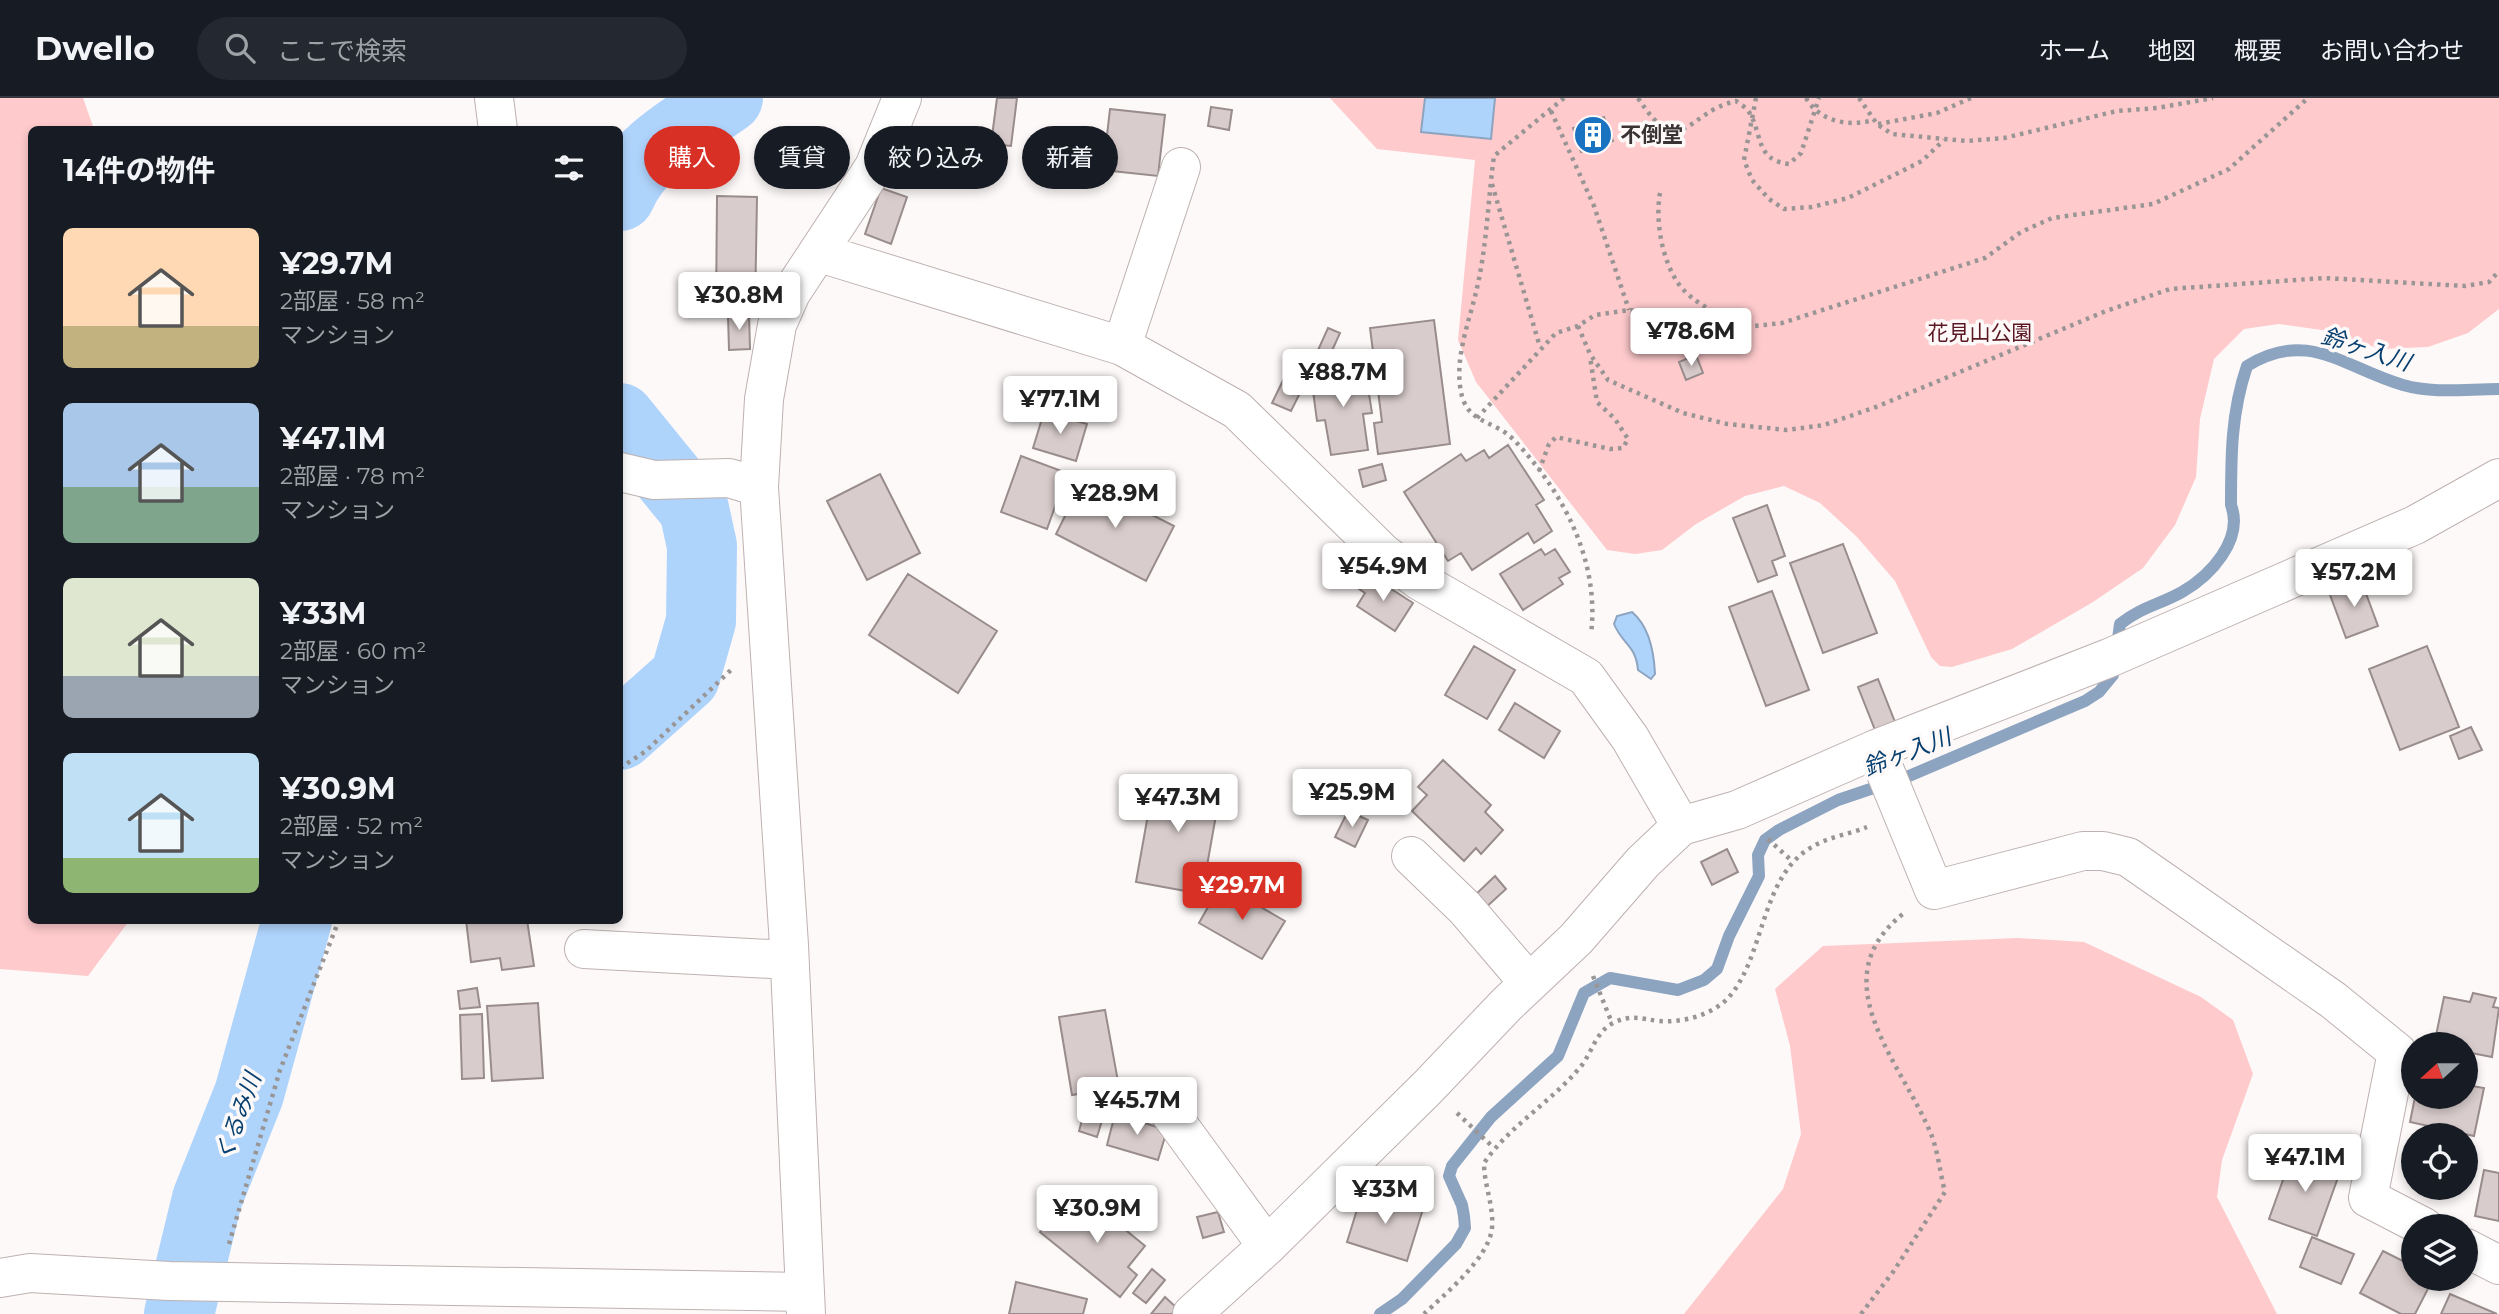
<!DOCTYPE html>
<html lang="ja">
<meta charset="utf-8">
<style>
body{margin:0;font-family:Montserrat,"Noto Sans JP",sans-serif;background:#242831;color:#f1f3f6;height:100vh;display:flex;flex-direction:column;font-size:26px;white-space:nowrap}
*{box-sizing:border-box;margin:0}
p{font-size:23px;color:#9ea1a6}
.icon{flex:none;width:38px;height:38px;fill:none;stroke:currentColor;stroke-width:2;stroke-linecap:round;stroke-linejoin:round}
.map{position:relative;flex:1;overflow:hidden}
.side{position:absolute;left:28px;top:28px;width:595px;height:798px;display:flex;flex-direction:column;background:#171b24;border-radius:10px;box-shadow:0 4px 10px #0003}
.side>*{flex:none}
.guide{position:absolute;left:644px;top:28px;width:665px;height:63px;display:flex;gap:14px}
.needle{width:46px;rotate:249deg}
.controls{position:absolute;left:2401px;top:934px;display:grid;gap:14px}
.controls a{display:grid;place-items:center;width:77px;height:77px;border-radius:50%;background:#171b24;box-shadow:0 4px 10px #0003;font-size:35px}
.price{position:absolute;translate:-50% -60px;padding:0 16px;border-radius:7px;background:#fff;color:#222;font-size:23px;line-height:46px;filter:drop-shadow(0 2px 4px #0008)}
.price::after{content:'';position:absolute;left:50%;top:42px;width:21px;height:16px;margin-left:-10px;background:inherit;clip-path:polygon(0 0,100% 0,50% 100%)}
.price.on{background:#d93025;color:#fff}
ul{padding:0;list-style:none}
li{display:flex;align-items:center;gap:21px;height:175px;padding:0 35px}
li span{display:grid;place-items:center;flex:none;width:196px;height:140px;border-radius:10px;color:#555}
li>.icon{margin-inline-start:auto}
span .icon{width:84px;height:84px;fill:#fffc;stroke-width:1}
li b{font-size:30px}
h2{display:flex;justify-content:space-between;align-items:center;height:84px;padding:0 35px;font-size:30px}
.pill{padding:0 24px;border-radius:32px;background:#171b24;box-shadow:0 4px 10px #0003;font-size:24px;line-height:63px}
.pill.on{background:#d93025;color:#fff}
header{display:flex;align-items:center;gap:42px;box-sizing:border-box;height:98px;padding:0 35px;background:#171b24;border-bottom:2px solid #363941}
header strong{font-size:33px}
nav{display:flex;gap:38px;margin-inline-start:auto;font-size:24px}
.search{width:490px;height:63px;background:#242831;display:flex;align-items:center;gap:18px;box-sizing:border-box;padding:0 24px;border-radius:38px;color:#9ea1a6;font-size:26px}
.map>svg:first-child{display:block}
.green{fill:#fecacc}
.water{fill:#afd4fc;stroke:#8ca4c0;stroke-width:2}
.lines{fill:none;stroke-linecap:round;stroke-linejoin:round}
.stream{stroke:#8ca4c0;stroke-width:12}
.river{stroke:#afd4fc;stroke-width:70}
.building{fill:#d9cccc;stroke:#998c8c;stroke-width:2}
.minor-casing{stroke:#beb1b1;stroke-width:40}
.path{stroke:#9a9595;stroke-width:4.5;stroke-dasharray:3.5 5;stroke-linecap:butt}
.minor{stroke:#fff;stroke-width:38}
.labels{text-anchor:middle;stroke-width:7;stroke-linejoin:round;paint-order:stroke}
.poi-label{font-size:21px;font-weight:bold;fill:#393334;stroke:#fef9f9;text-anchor:start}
.park-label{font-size:21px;fill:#5b1722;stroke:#fef9f9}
.water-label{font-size:23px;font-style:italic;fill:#074070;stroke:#fef9f9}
</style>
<header>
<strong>Dwello</strong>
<div class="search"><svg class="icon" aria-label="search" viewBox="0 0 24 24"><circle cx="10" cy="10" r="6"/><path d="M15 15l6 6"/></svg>ここで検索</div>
<nav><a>ホーム</a><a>地図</a><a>概要</a><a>お問い合わせ</a></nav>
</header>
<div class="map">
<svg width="2499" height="1216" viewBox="0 0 2499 1216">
<rect width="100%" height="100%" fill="#fef9f9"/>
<path class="green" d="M0 0H83L94 31 32 32V822L129 823 88 878 0 871Z
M1330 0H2499V211L2468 235 2428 249 2380 251 2329 233 2279 226 2244 231 2214 261 2200 321 2196 379 2175 427 2143 470 2093 504 2012 551 1952 569 1940 568 1931 559 1895 483 1857 439 1820 405 1784 388 1745 398 1696 426 1662 452 1635 456 1607 452 1476 284 1458 242 1475 62 1377 51Z
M2018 840 2084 844 2201 899 2233 922 2253 976 2222 1062 2217 1099 2277 1216H1684L1783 1091 1801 1036 1790 948 1775 891 1823 848Z"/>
<path class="water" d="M1425 0H1495L1491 41 1421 34Z
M1632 514C1650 529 1654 554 1655 576L1651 581 1638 572C1636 547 1622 546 1614 526L1617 518Z"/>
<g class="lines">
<path class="stream" d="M1380 1216 1402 1201 1456 1146 1465 1130 1464 1118 1462 1107 1449 1078 1452 1068 1491 1019 1558 958 1584 895 1610 880 1678 892 1704 882 1717 871 1729 838 1759 778 1758 757 1765 742 1779 732 1838 702 1909 678 2085 603 2099 594 2113 577 2120 526C2143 508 2159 507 2182 494 2210 478 2244 442 2231 407 2231 358 2231 315 2247 268 2309 230 2344 270 2403 287 2435 296 2466 291 2499 291"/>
<path class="river" d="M620 98C640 51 688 29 728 0
M620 320 694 411 702 448 701 523 685 579 620 637
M179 1216 207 1101 249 996 297 822"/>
</g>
<path class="building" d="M997 0H1017L1011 48 991 46Z
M1211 9 1232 12 1229 32 1208 28Z
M1110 11 1165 17 1158 78 1103 72Z
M1604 19 1613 43 1581 54 1573 30Z
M881 90 907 99 891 146 865 136Z
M717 98 757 99 755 212H716Z
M749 216 750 251 729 252 728 218Z
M1434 222 1450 346 1378 356 1374 325 1382 324 1370 230Z
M1328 230 1340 235 1326 266 1314 261Z
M1696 257 1703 275 1686 282 1679 264Z
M1365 270 1372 315 1363 316 1368 352 1331 357 1325 322 1317 323 1311 278Z
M1287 274 1306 283 1291 313 1272 305Z
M1044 314 1087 326 1076 363 1033 350Z
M1508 347 1544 402 1536 407 1552 433 1534 445 1528 435 1472 472 1461 455 1448 463 1404 394 1461 356 1466 363 1484 352 1489 360Z
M1021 358 1067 375 1047 431 1001 414Z
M1382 366 1386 382 1363 389 1359 372Z
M880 376 920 455 867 482 827 403Z
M1083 382 1174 428 1146 483 1056 436Z
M1767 407 1785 458 1772 463 1777 477 1758 484 1733 420Z
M1843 446 1877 535 1823 555 1790 465Z
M1541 451 1545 457 1555 451 1570 474 1559 480 1563 486 1523 512 1500 476Z
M908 476 997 533 958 595 869 537Z
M1368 476 1413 505 1395 533 1357 508 1365 495 1359 491Z
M2361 482 2378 528 2346 540 2329 494Z
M1772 493 1809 592 1766 608 1729 509Z
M1474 548 1515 572 1487 621 1445 597Z
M2427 548 2459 629 2400 652 2369 571Z
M1878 581 1895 624 1875 632 1858 589Z
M1515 605 1560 633 1544 660 1499 632Z
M2471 629 2482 652 2459 661 2450 638Z
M1443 662 1491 707 1485 714 1503 732 1481 756 1476 750 1464 763 1412 713 1427 697 1418 689Z
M1155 677 1221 689 1202 796 1136 784Z
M1348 713 1368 722 1355 749 1335 739Z
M1727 751 1738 774 1712 787 1701 764Z
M1495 778 1506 791 1483 812 1472 800Z
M1221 786 1285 823 1262 861 1199 825Z
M466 822H527L534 868 502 872 500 860 471 864Z
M477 890 480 909 460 911 458 893Z
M2473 895 2496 900 2493 909 2499 910 2492 959 2466 954V947H2434L2444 899 2470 904Z
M538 905 543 980 492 983 487 908Z
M1105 912 1119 989 1072 997 1059 919Z
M482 916 484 980 462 981 460 917Z
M2466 987 2484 990 2474 1038 2410 1024 2415 999H2466Z
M1085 1011 1104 1016 1097 1039 1079 1033Z
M1115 1016 1167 1032 1158 1062 1107 1047Z
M2266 1045 2282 1049 2277 1065 2261 1061Z
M2293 1054 2341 1071 2317 1138 2269 1121Z
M2484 1072 2499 1075V1123L2475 1118Z
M1363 1092 1423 1111 1407 1163 1347 1144Z
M1088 1101 1145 1148 1128 1169 1137 1177 1120 1199 1040 1134 1058 1112 1070 1122Z
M1218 1114 1224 1134 1203 1140 1197 1119Z
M2312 1139 2354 1156 2341 1186 2300 1169Z
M2383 1153 2413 1168V1181H2433L2415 1216H2401L2360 1195Z
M1152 1171 1165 1182 1146 1205 1133 1195Z
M1016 1184 1087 1201 1083 1216H1009Z
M2450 1196 2497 1216H2441Z
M1165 1199 1177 1210 1172 1216H1151Z"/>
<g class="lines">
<defs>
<path id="minor" d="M494 0 498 32
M820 155 1122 248 1237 312 1383 455 1420 483 1586 579 1630 640 1681 728
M1122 248 1181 69
M620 374 654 382 729 380 759 389
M1876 651 1934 792 2083 753H2103L2128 759 2333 902 2397 954 2368 1100 2424 1129
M1411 758 1465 810 1529 885
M584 851 789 862
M1164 1007 1267 1148
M2466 1150 2499 1167
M0 1180 30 1175 169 1183 804 1194
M806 1216 789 847 759 389 764 301 777 227 791 195 874 69 902 0
M1192 1216 1267 1148 1428 989 1507 906 1576 841 1643 764 1681 728 1737 712 1876 651 2109 560 2415 427 2499 380"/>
</defs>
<use href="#minor" class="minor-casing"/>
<path class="path" d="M1564 0 1494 58C1488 101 1487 147 1477 190 1470 222 1454 259 1461 294 1467 326 1494 322 1513 341 1563 393 1600 463 1591 536
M1638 0C1681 66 1686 14 1736 3 1740 6 1747 10 1749 14 1763 37 1755 62 1789 66L1801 55 1819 0
M1756 0 1744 62 1752 82 1769 101 1784 111 1812 109 1848 100 1922 63 1944 42
M1806 0C1820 24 1849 29 1874 22
M1859 0 1877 26 1892 36 1966 43 2004 40 2117 13 2157 10 2213 0
M1551 13 1594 108 1629 212
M1878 26 1937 15 1971 0
M1492 86 1540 249
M1660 95C1655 122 1662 162 1678 185 1693 207 1724 218 1747 229
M1578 228 1590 256 1608 282 1683 315 1727 326 1787 332 1824 327 1876 309 2106 213 2170 191 2324 180 2465 188 2489 184 2499 173
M1477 320 1556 235 1578 228 1595 217 1629 212 1659 217 1710 233 1782 225 1985 160 2021 134 2052 120 2153 106 2229 71 2308 0
M1539 373 1549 346 1556 339 1610 351 1623 350 1628 341 1615 321 1597 304 1590 259
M620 670 646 653 732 571
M1768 741 1793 764
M1593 878 1612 925
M1457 1015 1494 1050
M229 1146 280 972 339 822
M1424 1216C1445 1196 1489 1160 1492 1130 1494 1108 1484 1087 1484 1065 1510 1027 1553 1003 1582 967 1593 952 1596 934 1613 925 1631 916 1641 921 1659 923 1682 925 1712 917 1728 900 1765 860 1760 778 1812 749 1828 739 1850 736 1867 729
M1861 1216 1893 1174 1945 1094C1940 1075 1938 1053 1931 1036 1901 963 1819 882 1904 815"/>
<use href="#minor" class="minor"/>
</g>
<defs>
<symbol id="building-disc" viewBox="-11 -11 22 22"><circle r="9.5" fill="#1973c0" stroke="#fef9f9"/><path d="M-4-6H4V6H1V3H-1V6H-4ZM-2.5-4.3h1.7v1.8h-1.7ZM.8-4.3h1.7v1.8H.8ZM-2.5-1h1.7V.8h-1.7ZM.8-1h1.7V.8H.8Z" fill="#fff"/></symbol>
</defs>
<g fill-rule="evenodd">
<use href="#building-disc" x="1571" y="15" width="44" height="44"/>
</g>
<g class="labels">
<g class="poi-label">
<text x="1620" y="44">不倒堂</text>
</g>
<g class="park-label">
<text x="1980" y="242">花見山公園</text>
</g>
<g class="water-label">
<text transform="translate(2366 251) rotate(18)" y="8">鈴ヶ入川</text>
<text transform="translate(1907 654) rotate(-21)" y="8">鈴ヶ入川</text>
<text transform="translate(238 1019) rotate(-70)" y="8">くるみ川</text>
</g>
</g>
</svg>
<div class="controls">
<a><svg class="needle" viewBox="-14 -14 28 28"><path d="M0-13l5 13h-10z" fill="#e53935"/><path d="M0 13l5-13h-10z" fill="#9ea1a6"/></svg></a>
<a><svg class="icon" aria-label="locate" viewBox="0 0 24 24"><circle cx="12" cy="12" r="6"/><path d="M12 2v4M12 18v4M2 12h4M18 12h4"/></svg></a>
<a><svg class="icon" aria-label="layers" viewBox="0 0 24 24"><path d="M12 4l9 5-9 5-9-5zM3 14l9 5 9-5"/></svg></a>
</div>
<b class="price" style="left:739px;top:234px">¥30.8M</b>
<b class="price" style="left:1691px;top:270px">¥78.6M</b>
<b class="price" style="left:1343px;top:311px">¥88.7M</b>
<b class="price" style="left:1060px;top:338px">¥77.1M</b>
<b class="price" style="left:1115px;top:432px">¥28.9M</b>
<b class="price" style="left:1383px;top:505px">¥54.9M</b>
<b class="price" style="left:2354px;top:511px">¥57.2M</b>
<b class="price" style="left:1352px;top:731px">¥25.9M</b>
<b class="price" style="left:1178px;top:736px">¥47.3M</b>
<b class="price on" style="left:1242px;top:824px">¥29.7M</b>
<b class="price" style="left:1137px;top:1039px">¥45.7M</b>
<b class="price" style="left:2305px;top:1096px">¥47.1M</b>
<b class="price" style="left:1385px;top:1128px">¥33M</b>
<b class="price" style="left:1097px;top:1147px">¥30.9M</b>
<div class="guide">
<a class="pill on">購入</a>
<a class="pill">賃貸</a>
<a class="pill">絞り込み</a>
<a class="pill">新着</a>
</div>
<section class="side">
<h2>14件の物件<svg class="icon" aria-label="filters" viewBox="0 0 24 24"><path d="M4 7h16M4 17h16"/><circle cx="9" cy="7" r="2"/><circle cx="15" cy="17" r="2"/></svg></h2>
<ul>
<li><span style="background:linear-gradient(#ffd9b3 70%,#c2b280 0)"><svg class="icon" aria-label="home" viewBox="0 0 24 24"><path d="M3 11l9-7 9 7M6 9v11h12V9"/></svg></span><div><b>¥29.7M</b><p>2部屋 · 58 m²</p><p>マンション</p></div></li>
<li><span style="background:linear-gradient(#a9c7e8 60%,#7fa58c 0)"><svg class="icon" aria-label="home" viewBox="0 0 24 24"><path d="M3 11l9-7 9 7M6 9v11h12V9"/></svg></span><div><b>¥47.1M</b><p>2部屋 · 78 m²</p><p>マンション</p></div></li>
<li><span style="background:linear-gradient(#dfe7d0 70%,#9aa5b1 0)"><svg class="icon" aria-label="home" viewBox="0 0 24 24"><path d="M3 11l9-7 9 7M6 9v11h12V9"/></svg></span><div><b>¥33M</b><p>2部屋 · 60 m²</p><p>マンション</p></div></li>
<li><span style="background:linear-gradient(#bfe0f5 75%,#8fb573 0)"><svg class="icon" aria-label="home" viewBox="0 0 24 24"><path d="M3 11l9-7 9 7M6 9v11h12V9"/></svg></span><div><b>¥30.9M</b><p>2部屋 · 52 m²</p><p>マンション</p></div></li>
</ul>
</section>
</div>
